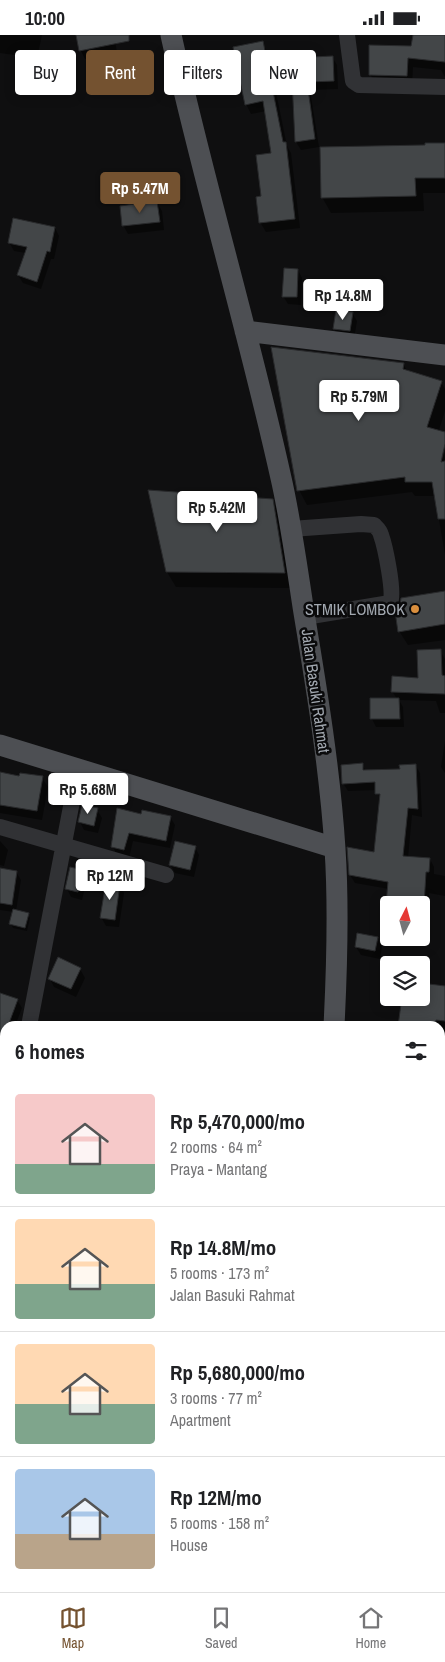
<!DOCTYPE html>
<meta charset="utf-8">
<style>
body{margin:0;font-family:"Archivo Narrow",sans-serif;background:#f2f2f2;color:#202124;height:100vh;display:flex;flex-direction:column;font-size:19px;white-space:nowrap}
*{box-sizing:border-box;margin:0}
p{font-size:16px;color:#757577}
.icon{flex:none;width:28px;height:28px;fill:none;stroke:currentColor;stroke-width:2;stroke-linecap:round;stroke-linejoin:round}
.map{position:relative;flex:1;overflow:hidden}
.drawer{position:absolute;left:0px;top:986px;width:445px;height:571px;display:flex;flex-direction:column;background:#fff;border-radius:15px 15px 0 0;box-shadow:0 2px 12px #0003}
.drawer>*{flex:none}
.banner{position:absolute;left:15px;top:15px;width:415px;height:45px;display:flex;gap:10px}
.needle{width:32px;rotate:6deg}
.controls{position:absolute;left:380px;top:861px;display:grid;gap:10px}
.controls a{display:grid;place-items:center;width:50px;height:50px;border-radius:5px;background:#fff;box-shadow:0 2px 12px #0003;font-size:25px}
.price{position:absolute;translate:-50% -42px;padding:0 11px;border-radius:5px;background:#fff;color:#222;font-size:16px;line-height:32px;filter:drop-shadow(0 1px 2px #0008)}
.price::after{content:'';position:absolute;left:50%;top:30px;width:15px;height:11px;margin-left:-8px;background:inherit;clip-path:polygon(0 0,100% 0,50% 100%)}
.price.selected{background:#745230;color:#fff}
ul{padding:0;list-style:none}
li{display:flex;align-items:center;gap:15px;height:125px;padding:0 15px}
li+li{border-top:1px solid #e0e0e0}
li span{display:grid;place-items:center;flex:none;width:140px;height:100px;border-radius:5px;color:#555}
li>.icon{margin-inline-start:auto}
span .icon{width:60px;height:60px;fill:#fffc;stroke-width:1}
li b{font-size:21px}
h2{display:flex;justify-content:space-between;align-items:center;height:60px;padding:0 15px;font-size:21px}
.pill{padding:0 18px;border-radius:5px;background:#fff;box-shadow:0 2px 12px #0003;font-size:18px;line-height:45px}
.pill.selected{background:#745230;color:#fff}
.status{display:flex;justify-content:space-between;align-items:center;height:35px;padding:0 25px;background:#fff;direction:ltr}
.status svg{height:14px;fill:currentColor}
.menu{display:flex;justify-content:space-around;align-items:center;height:70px;border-top:1px solid #e0e0e0;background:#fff;font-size:14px;color:#757577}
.menu a{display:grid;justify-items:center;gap:2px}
.menu .selected{color:#745230}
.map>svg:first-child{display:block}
.shadow{fill:#0007}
.building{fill:#434648;stroke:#292a2c}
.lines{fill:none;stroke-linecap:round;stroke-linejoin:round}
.minor{stroke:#313235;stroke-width:16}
.major{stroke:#4d4f53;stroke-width:21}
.poi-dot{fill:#da8f3e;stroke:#0a0a0b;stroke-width:2}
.labels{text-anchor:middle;stroke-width:5;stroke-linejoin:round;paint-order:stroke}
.poi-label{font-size:16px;fill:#a2a8b0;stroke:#0a0a0b;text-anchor:end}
.street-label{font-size:16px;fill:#a2a8b0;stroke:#0a0a0b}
</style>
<div class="status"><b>10:00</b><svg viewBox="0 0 49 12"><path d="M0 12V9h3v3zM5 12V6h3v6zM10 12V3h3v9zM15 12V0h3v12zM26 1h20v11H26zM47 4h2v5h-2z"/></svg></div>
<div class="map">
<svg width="445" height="1557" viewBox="0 0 445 1557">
<rect width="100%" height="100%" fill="#0f0f10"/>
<path class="shadow" d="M0 0H42L37 23 0 18Z
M77 0H114L117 17 85 24 81 16Z
M414 0H445V42L441 35 413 32 412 50 376 49 370 39 412 13Z
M262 8 268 18 287 111 291 118 300 193 266 197 260 187 262 162 273 120 266 76 251 79 246 69Z
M332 22 337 30 338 54 310 55 319 112 301 115 296 107 292 24Z
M445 109V158H423L424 176 331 178 322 162 426 112Z
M157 168 162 176 164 195 128 199 123 190Z
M55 193 59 201 54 224H51L41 254 23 248 18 240 26 218 14 216 9 207Z
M298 235 302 243 301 270 288 269 283 261Z
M352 278 357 286 354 304 339 302 334 294Z
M403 329 408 337 441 347 445 354V376L439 395 445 398V409L438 433H440L445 415V520L435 461H415L412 457 307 470 299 455Z
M150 456 272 465 281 480 293 553 176 552 167 537Z
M445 557V605L408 610 399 596Z
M440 616 445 624V678H440L436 666 399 665 403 672 404 692H376L372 684 371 665 397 664 392 656 419 644Z
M445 706V738L441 732Z
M362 730 366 736H401L415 730 420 738 422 782 412 780 408 823 430 824 434 832V839L445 841V861L429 858 427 888H421V870H389V881L387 878 389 854 355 848 350 840 375 818 381 766 377 755 348 756 343 748Z
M0 738 20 742 42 743 48 752 42 785 0 778Z
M97 775 102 783 98 798 84 795 80 787Z
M142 781 170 782 175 790 170 813 133 806 129 823 117 820 113 812Z
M0 806 8 815 4 831 0 830Z
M195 812 199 820 194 842 175 838 170 829Z
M82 836 87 844 82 865 71 862 67 854Z
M0 837H16L21 845 16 876 28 879 30 883 27 896 13 893 11 889 14 877 0 875Z
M120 850 124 858 119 892 106 891 101 882Z
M358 899 377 903 382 911 380 924 361 920 356 912Z
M80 934 85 943 76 962 54 952 50 944Z
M445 953V1000L440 1031V991H399L403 962H421Z
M0 959 17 965 22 973 15 991H5V993L0 992Z
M440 1067 445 1068V1115H440Z
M0 1283 5 1285V1327L0 1326Z
M440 1416 445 1418V1472L440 1470Z
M0 1491 5 1493V1552L54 1554 55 1552H168L166 1557H97L89 1554 88 1557H0Z
M440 1501 443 1507 440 1512Z
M235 1552H282L279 1557H240Z"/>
<path class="building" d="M76 0H129V6L79 16Z
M413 0H445V27L408 23 407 41 369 40V10L411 11Z
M263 6 283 107H286L295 184 259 188 256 162 261 161 256 120 271 118 263 66 245 70 233 12Z
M333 21 334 46 307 47 315 104 295 107 291 23Z
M425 108H445V143H415L416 161 321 163 320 112 425 110Z
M157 166 160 187 122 191 120 171Z
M13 183 55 192 50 217 47 216 37 247 17 240 27 212 8 208Z
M284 233 298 234 297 262H282Z
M336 275 353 277 350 296 333 294Z
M271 312 404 328 403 334 442 346 427 392 445 397V409L441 427 445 426V484H438L432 447H405V442L297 456Z
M148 455 273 464 285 538 166 537Z
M445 556V589L398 597 395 576 400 571 401 563Z
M441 614 442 640 445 641V659L391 657 392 641 418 643 417 615Z
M370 663H399L400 684H370Z
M363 728V735L400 734 399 730 416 729 418 774 408 773 403 821 430 823 429 837H426L424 870H386L388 847 349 840 347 812 374 817 380 759H375V747L342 749 341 730Z
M0 737 19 741 20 738 43 741 37 776 0 770Z
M82 770 98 773 94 791 78 787Z
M117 773 141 779 142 775 171 781 166 806 129 798 124 815 111 812Z
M175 806 196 811 190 835 169 830Z
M70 832 83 835 78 857 65 854Z
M0 833 17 836 12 870 0 868Z
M106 847 120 849 115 885 100 883Z
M13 874 29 878 25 893 9 889Z
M357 898 378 902 375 916 355 912Z
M58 922 81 933 71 954 48 944Z
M421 948 445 951V986L436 985 435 991H398L402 962H421Z
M0 958 18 964 8 991H5L2 1009 0 1008Z"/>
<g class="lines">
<path class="minor" d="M347 0 353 46 359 50 445 52
M291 494 361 489 374 490C377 493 380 495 381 500 385 511 395 558 390 568L305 582
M0 792 166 840
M29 991 78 735
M440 1201 445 1202
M0 1203 1 1141 5 1109
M0 1449 5 1451"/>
<path class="major" d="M171 0C204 149 248 294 281 443 291 487 297 533 304 578 317 656 330 735 335 814 339 873 337 932 334 991
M245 296 445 320
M0 710 335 813
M195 1557 196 1552"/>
</g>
<circle class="poi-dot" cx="415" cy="574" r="5"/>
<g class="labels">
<g class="poi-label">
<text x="405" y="580">STMIK LOMBOK</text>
</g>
<g class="street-label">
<text transform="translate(316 656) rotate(82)" y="6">Jalan Basuki Rahmat</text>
</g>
</g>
</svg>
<div class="controls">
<a><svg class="needle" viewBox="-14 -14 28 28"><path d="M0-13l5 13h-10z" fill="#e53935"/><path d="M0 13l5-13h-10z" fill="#757577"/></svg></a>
<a><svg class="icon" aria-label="layers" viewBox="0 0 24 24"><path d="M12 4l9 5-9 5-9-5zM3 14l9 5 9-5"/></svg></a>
</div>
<b class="price selected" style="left:140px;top:179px">Rp 5.47M</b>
<b class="price" style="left:343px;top:286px">Rp 14.8M</b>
<b class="price" style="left:359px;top:387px">Rp 5.79M</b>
<b class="price" style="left:217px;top:498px">Rp 5.42M</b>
<b class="price" style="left:88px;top:780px">Rp 5.68M</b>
<b class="price" style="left:110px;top:866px">Rp 12M</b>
<div class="banner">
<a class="pill">Buy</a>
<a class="pill selected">Rent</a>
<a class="pill">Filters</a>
<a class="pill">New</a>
</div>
<section class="drawer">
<h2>6 homes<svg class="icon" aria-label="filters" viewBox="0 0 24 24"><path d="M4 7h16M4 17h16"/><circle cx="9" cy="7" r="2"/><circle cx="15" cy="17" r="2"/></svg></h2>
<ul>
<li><span style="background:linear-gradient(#f6c9c9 70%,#7fa58c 0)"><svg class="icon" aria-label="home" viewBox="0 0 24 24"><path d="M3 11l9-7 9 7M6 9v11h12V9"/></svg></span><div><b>Rp 5,470,000/mo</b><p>2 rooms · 64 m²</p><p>Praya - Mantang</p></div></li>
<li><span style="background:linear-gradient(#ffd9b3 65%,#7fa58c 0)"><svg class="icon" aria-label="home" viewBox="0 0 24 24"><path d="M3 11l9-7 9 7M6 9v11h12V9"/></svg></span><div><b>Rp 14.8M/mo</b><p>5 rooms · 173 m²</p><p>Jalan Basuki Rahmat</p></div></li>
<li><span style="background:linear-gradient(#ffd9b3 60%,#7fa58c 0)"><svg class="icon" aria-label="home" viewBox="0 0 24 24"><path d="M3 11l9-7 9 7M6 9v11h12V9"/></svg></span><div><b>Rp 5,680,000/mo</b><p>3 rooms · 77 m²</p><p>Apartment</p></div></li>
<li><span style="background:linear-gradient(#a9c7e8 65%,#b9a48a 0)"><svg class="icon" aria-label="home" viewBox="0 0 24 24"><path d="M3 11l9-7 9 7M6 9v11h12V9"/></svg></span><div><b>Rp 12M/mo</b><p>5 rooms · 158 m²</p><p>House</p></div></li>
</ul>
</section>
</div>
<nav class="menu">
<a class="selected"><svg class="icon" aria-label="map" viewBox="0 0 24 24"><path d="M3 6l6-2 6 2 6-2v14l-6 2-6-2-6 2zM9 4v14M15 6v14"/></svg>Map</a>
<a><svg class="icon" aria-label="saved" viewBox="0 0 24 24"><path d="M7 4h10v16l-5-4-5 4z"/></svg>Saved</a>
<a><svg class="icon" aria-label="home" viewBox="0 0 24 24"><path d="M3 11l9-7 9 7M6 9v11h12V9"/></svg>Home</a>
</nav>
